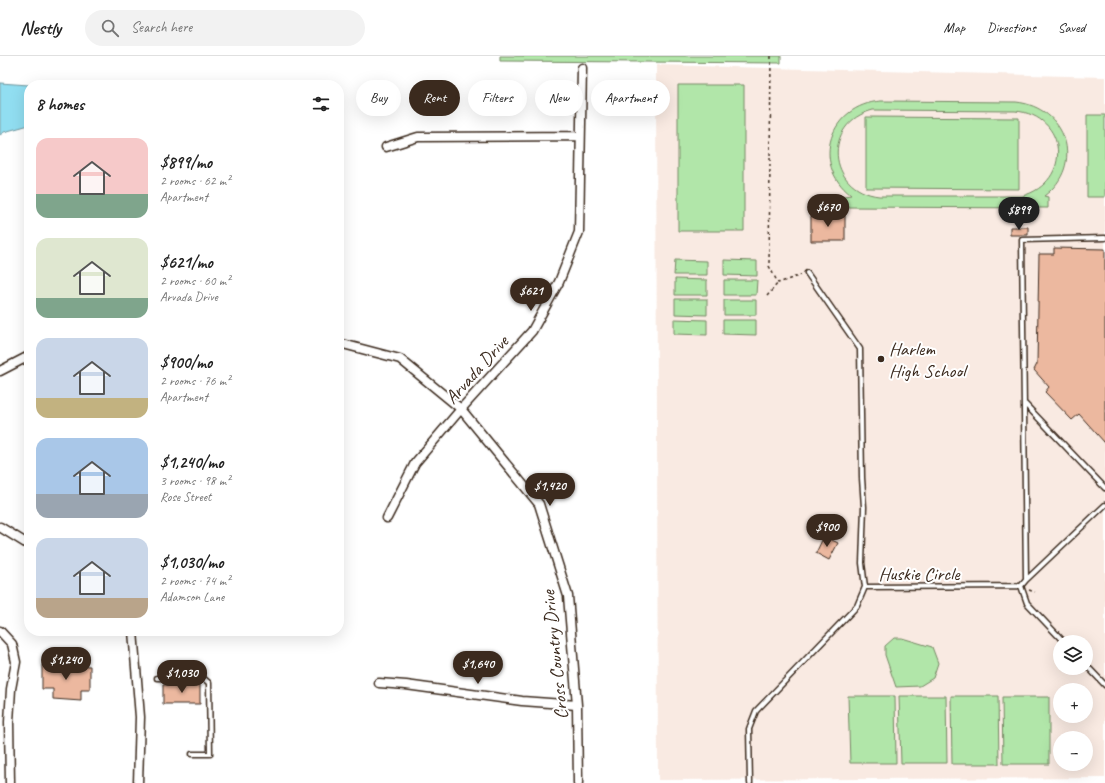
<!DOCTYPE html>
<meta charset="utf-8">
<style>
body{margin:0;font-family:Caveat,sans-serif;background:#f2f2f2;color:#222;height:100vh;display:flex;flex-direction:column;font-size:15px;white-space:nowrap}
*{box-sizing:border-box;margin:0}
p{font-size:13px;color:#767676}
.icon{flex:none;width:22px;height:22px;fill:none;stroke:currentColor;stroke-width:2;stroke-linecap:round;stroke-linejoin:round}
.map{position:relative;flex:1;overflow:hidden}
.side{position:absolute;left:24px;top:24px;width:320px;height:556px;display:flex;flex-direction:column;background:#fff;border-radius:16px;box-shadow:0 4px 16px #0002}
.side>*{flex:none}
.top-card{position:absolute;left:356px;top:24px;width:380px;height:36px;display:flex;gap:8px}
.buttons{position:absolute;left:1053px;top:579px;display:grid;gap:8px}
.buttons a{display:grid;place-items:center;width:40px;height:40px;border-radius:50%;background:#fff;box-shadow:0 4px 16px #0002;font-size:20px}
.price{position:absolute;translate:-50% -34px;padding:0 9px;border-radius:14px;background:#3b2a1e;color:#fff;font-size:13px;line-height:26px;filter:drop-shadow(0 1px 2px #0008)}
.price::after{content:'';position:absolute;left:50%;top:24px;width:12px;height:9px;margin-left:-6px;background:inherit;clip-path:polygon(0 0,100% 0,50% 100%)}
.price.current{background:#222;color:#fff}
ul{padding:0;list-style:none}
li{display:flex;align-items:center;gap:12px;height:100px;padding:0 12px}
li span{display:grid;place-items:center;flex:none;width:112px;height:80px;border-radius:12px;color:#555}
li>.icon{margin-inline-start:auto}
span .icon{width:48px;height:48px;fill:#fffc;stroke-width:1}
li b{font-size:17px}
h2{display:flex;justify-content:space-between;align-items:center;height:48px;padding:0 12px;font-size:17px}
.tag{padding:0 14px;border-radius:18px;background:#fff;box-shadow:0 4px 16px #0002;font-size:14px;line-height:36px}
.tag.current{background:#3b2a1e;color:#fff}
header{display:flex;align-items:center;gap:24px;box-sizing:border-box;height:56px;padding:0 20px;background:#fff;border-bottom:1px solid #e0e0e0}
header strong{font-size:19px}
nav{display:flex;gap:22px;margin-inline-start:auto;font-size:14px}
.search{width:280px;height:36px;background:#f2f2f2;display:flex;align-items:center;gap:10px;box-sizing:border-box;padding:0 14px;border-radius:22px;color:#767676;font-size:15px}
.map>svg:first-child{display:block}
.built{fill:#f9eae2;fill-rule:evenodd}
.green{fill:#b1e6a9;stroke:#768864;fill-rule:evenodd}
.water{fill:#91def1;stroke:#6f969d}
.building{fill:#ecb89f;stroke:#3b2a1e}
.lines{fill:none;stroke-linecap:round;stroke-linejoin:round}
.service-casing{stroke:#3b2a1e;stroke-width:7}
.minor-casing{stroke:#3b2a1e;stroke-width:11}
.path{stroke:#3b2a1e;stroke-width:1.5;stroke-dasharray:3 3;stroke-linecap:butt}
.service{stroke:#fff;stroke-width:4}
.minor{stroke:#fff;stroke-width:8}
.poi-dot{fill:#3b2a1e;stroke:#fff;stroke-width:1.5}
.labels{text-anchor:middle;stroke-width:4;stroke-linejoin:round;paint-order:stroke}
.poi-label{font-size:19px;fill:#3b2a1e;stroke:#fff;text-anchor:start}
.street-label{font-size:19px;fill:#3b2a1e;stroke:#fff}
</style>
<header>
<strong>Nestly</strong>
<div class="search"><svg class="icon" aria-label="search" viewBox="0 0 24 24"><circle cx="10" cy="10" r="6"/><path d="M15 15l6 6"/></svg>Search here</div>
<nav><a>Map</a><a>Directions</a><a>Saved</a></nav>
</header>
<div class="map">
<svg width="1105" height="727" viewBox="0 0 1105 727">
<rect width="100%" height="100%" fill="#fff"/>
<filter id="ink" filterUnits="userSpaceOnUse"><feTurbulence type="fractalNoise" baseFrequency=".025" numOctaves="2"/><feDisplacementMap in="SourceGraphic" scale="8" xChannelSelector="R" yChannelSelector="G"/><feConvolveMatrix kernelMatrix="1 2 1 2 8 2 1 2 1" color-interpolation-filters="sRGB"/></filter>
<g filter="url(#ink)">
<path class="built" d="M656 9 1105 21V722L658 724ZM1060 586H1086V612H1060ZM1060 634H1086V660H1060ZM1060 682H1086V708H1060Z"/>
<path class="green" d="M500 0H781V7L500 5Z
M678 29H744V175H678Z
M881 45 1016 46C1066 51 1086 109 1044 140L1048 141V152L844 151V140L851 139C810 107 830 49 881 45ZM873 54 1015 55C1068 59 1073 126 1022 140H879C827 134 822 67 873 54Z
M1087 59H1105V141H1087Z
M866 61 1019 62V133L866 132Z
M675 204 707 205V219H674Z
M724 204 757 205V220L724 219Z
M675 223 707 224V239H675Z
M724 224H757L756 239H724Z
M675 243H707V259L675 258Z
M724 244H756V259H724Z
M674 263 707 264V279L674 278Z
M723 264H756V279L723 278Z
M894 582H902L932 591 938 607 933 622 920 630 896 631 885 599V590Z
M848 640H895L896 707H850Z
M899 640H946L947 707H901Z
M951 640H998L999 708H952Z
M1002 641H1049V708H1003Z"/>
<path class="water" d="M0 27 29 29V69L4 76 0 79Z"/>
<path class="building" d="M811 160H845V185H811Z
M1010 171H1028V179H1010Z
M1054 192 1105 193V387L1079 358 1072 364 1045 336 1049 331 1034 314 1037 308 1039 198H1054Z
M824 480 838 487 829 504 816 497Z
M42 609 90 610V634H81V645L53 643V633H42Z
M163 629H200V648H163Z"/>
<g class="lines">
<defs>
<path id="service" d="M807 217 860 293 862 422 864 451 862 507 865 531
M1025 348 1105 432
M1026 524 1105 449
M1021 530 1026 524 1022 184 1105 182
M1086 609 1105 629
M157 622H203L209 627 210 698H192
M750 727 749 673 756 655 857 550 865 531 1021 530 1027 547 1064 586"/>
<path id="minor" d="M386 91 418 81 580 80
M339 287 400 303 461 353 539 448 568 540 577 649 578 727
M0 315 29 300
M387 462 415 407 461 353 532 275 559 226 579 176 582 12
M0 471 29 489
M0 575 12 588 16 606 11 633 9 666 10 727
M133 575 140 661 138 727
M379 627 406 629 522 645 577 649"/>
</defs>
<use href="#service" class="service-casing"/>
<use href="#minor" class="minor-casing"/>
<path class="path" d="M771 0 769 210 778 227 801 219
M767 240 778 227
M1029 534 1035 536"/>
<use href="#service" class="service"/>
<use href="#minor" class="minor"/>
</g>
</g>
<circle class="poi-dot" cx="881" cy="303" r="4"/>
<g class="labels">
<g class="poi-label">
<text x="889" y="299">Harlem<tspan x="889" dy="22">High School</tspan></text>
</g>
<g class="street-label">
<text transform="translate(476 313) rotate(-48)" y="7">Arvada Drive</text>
<text x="919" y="524">Huskie Circle</text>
<text transform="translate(554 599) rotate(-96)" y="7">Cross Country Drive</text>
</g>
</g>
</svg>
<div class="buttons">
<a><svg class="icon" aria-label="layers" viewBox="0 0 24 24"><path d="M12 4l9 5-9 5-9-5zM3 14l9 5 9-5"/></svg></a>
<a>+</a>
<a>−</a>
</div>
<b class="price" style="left:828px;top:172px">$670</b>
<b class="price current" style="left:1019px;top:175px">$899</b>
<b class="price" style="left:531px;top:256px">$621</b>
<b class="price" style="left:550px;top:451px">$1,420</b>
<b class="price" style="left:827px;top:492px">$900</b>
<b class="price" style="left:66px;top:625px">$1,240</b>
<b class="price" style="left:478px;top:629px">$1,640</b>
<b class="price" style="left:182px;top:638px">$1,030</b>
<div class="top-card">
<a class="tag">Buy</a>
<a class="tag current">Rent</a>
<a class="tag">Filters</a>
<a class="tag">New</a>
<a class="tag">Apartment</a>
</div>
<section class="side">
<h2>8 homes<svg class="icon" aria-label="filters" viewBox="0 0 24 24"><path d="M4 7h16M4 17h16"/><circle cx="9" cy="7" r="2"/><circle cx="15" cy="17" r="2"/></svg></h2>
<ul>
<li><span style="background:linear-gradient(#f6c9c9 70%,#7fa58c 0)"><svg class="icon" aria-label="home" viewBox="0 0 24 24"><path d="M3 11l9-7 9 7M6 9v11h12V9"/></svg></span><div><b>$899/mo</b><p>2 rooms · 62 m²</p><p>Apartment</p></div></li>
<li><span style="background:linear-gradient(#dfe7d0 75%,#7fa58c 0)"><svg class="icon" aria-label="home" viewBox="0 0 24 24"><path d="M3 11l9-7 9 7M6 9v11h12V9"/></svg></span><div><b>$621/mo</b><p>2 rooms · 60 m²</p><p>Arvada Drive</p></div></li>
<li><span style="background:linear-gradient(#c9d6e8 75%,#c2b280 0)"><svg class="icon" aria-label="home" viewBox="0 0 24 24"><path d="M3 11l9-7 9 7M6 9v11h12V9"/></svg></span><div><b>$900/mo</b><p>2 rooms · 76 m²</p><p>Apartment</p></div></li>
<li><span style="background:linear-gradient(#a9c7e8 70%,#9aa5b1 0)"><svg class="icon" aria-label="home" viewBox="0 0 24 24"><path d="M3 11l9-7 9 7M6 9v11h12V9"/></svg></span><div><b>$1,240/mo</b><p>3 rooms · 98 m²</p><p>Rose Street</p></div></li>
<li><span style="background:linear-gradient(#c9d6e8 75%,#b9a48a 0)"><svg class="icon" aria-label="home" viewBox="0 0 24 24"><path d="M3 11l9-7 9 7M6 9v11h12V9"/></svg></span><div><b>$1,030/mo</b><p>2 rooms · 74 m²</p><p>Adamson Lane</p></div></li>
</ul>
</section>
</div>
